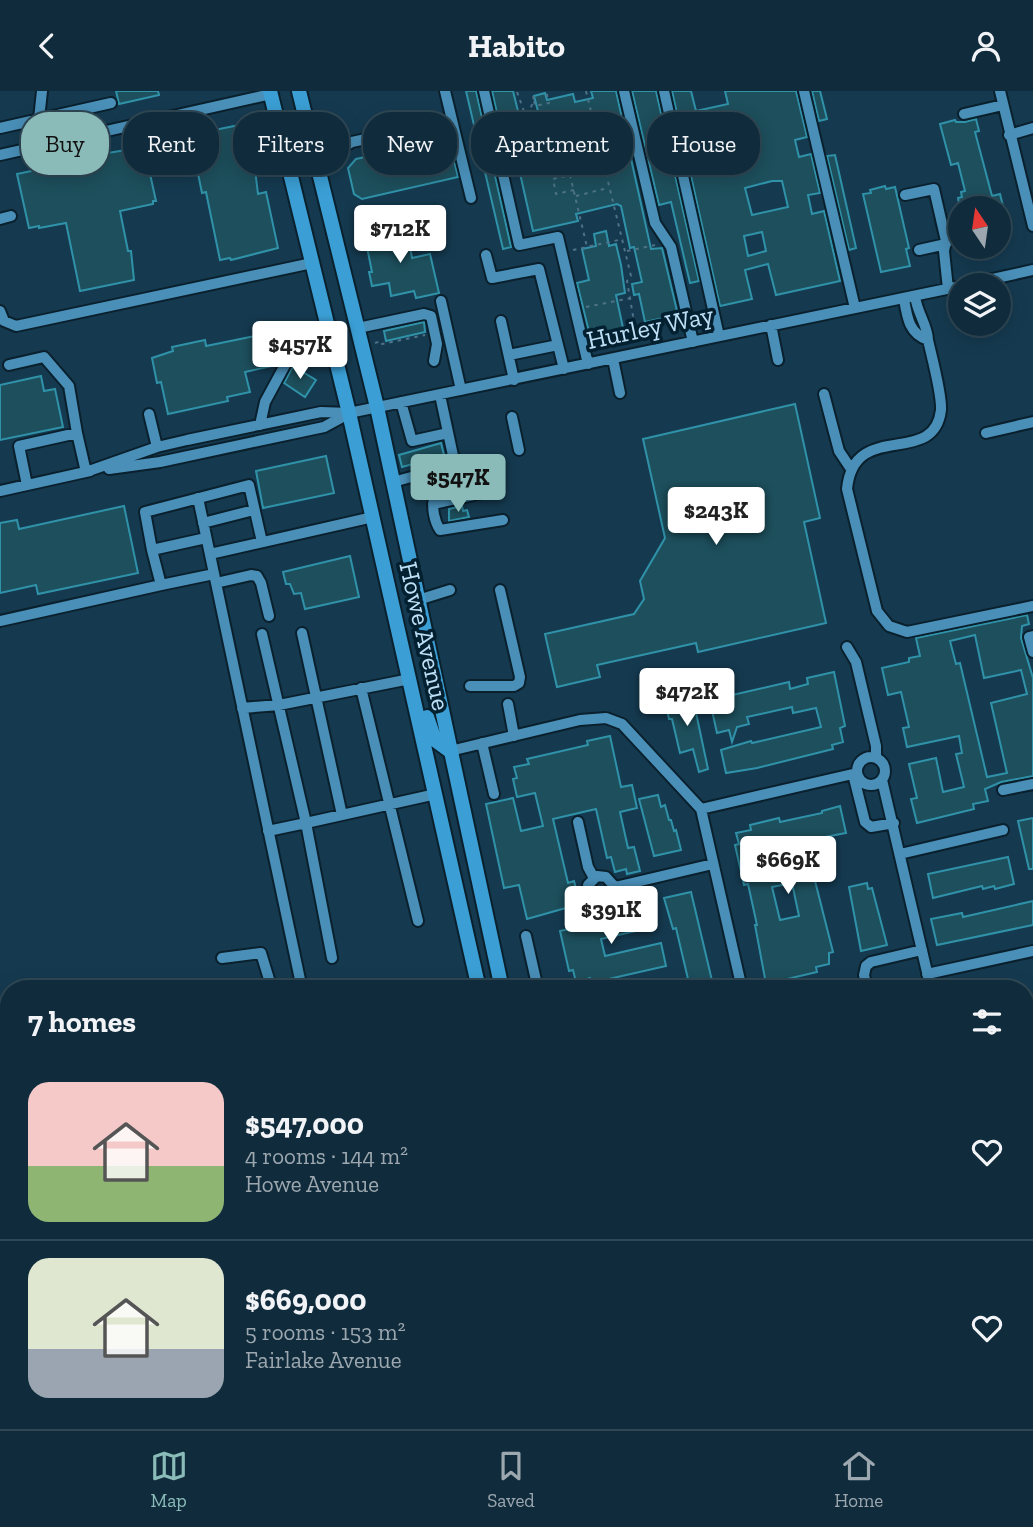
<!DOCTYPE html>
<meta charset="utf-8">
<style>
body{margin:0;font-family:"Zilla Slab",serif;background:#193443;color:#f1f3f6;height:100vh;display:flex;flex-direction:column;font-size:26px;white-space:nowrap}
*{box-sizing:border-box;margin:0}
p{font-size:23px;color:#9ca7af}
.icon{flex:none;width:38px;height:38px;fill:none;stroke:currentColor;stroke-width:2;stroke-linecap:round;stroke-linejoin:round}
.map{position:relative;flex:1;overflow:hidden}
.drawer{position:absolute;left:0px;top:889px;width:1034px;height:450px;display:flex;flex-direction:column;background:#102c3c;border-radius:28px 28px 0 0;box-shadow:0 4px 18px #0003,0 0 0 2px #304856}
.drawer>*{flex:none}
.guide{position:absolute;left:21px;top:21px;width:992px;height:63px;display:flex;gap:14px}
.needle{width:46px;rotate:347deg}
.tools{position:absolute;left:948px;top:105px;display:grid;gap:14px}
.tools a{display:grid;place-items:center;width:63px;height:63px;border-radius:50%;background:#102c3c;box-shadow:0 4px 18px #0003,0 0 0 2px #304856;font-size:35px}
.price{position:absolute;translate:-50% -60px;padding:0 16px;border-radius:7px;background:#fff;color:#222;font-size:23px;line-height:46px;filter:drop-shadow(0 2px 4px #0008)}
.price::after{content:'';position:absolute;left:50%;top:42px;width:21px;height:16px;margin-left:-10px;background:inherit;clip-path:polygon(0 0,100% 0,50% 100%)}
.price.selected{background:#8bbbb9;color:#111}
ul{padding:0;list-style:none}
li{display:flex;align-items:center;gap:21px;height:175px;padding:0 28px}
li+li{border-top:2px solid #304856}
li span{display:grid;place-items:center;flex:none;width:196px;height:140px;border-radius:21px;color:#555}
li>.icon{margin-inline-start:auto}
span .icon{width:84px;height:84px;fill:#fffc;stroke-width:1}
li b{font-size:30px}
h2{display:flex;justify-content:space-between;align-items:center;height:84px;padding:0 28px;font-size:30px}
.pill{padding:0 24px;border-radius:28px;background:#102c3c;box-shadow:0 4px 18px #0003,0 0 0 2px #304856;font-size:24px;line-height:63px}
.pill.selected{background:#8bbbb9;color:#111}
header{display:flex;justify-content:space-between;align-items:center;height:91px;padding:0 28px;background:#102c3c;font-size:32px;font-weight:700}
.tab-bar{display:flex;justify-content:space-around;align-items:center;height:98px;border-top:2px solid #304856;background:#102c3c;font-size:19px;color:#9ca7af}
.tab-bar a{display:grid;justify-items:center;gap:4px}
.tab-bar .selected{color:#8bbbb9}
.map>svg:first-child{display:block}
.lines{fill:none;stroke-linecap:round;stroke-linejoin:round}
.stream{stroke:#310361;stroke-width:3.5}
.building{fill:#1d4f5c;stroke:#3092a9;stroke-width:2;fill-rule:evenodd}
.minor-casing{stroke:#0a202d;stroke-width:14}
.major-casing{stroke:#0a202d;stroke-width:18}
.path{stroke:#4e7288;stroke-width:2;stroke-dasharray:3.5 5;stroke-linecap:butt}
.minor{stroke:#498fb8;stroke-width:10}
.major{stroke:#3b9fd5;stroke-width:14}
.labels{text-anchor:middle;stroke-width:7;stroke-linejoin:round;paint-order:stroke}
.street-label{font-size:26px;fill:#bee0f6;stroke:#032031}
</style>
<header><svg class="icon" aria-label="back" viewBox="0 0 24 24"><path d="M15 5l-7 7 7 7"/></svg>Habito<svg class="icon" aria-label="person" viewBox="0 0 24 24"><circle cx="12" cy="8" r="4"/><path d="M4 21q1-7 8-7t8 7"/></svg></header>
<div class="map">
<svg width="1033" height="1338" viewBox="0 0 1033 1338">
<rect width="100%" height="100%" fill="#153a50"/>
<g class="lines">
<path class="stream" d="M0 1073H9
M914 1330 920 1338"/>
</g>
<path class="building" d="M116 0H158L159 4 119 13Z
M466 0H476L511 156 503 158Z
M492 0H513L520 28 539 24 534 5 545 2 547 9 573 3 575 11 593 7 591 0H616L651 158 662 157 678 224 645 231 639 203 634 204 632 193 642 191 634 156 630 157 621 115 617 113 576 123 578 130 533 140 517 69 508 71Z
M632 0H656L699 190 690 192 671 111 659 114Z
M672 0H691L696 20 728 13 725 0H796L807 46 795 49 799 66 811 63 820 102 808 104 812 123 824 120 840 190 776 204 768 173 745 179 752 208 720 215ZM732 38 741 77 722 81 713 43ZM772 90H782L788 116 752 124 745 97ZM762 141 766 160 748 165 744 145Z
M812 0H820L827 28 819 30Z
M976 28 979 40 975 41 992 105 1000 103 1003 115 960 117 958 107 962 106 961 101 965 100 958 72 951 74 940 33 955 29 956 31H965Z
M244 33 250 62H253L258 103 266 101 278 157 231 169 230 167 220 169 206 101 202 102 190 44Z
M449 48 458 86 362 108 354 103 348 77 356 68Z
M144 56 156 110H153V113L120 120 128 160H131L134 189 80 200 66 132 39 137V135L29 137 17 83 97 66 96 64Z
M835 64 856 157 849 159 827 65Z
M885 95 886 98 895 96 909 157 906 158 910 175 881 181 863 103 871 102 870 99Z
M407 138 412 167 430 163 439 202 416 207 414 200 391 205 389 192 372 195 369 181H372L365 146Z
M606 140 609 155 616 153 621 174 625 202 616 204 623 237 590 245 577 192 589 189 582 158 596 155 594 143Z
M424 231 425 241 386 250 384 240Z
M269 242 276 274 245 281 250 301 227 306 228 310 168 323 161 291 157 292 152 267 173 260 172 256 205 249 206 255Z
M293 275 316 289 305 306 284 292Z
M41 285 44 300 55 298 63 336 0 349V294Z
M795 313 820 427 804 431 826 532 698 561 696 552 597 574 600 586 557 596 545 543 634 523 644 508 640 490 665 447 643 348Z
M441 352 444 364H441L442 369 421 375 420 371 402 376 399 364Z
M326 365 334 402 263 417 256 380Z
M124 415 138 482 38 503 36 494 0 502V432L17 429 19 438Z
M462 415 463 420 467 419 469 426 449 430V418Z
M350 465 359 506 305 518 301 502 294 503 290 493H286L283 481Z
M1027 524 1029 533 1022 535 1021 547 1033 587V685L1001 691 985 698 988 710 973 713 974 718 917 732 911 708 917 707 909 673 936 667 943 701 964 696 956 663 962 662 959 645 907 656 903 637 909 636 901 601 888 604 882 577 909 571V567L920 565 916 547ZM975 544 984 587 1021 579 1027 603 991 612 1007 682 987 686 960 572 956 573 950 550Z
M834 581 845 635 840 637 843 651 832 654 833 658 757 677 726 682 721 659 751 650 752 652 821 636 816 617 793 622 792 616 747 626 749 633 737 636 732 651 729 639 717 642 711 615 729 611 728 605 789 591 790 598 808 593 807 587Z
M692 603 708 678 699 681 693 658 680 662 672 628H669L665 609Z
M610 645 621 696 632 694 637 717 620 721 628 757 634 756 640 780 627 783 626 778 615 781 611 766 607 767 596 718 553 728 568 792 574 790 580 813 527 828 519 794 504 797 486 713 513 707 521 740 543 735 535 702 517 706 513 688 517 687 514 676 529 673 527 668 588 654 587 650Z
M658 704 661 716 665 714 669 729H671L674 740 676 739 681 759 654 765 639 708Z
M840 715 846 742 788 753 787 749 760 756 764 774 793 767 794 771 805 768 808 783 813 782 833 861 829 862V873L816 876 817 881 766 893 755 834H757L748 793 744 794 735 754 739 753 736 742 751 739 750 734 779 727 780 731 822 722V720ZM792 792 799 825 780 829 772 796Z
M1033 727V778H1029L1018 730Z
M1008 766 1014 793 995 798 994 795 983 798 982 795 933 807 928 783Z
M867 792 868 798 872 797 887 854 861 860 849 796Z
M691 801 714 898H660V894L688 888 676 837 673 838 664 807Z
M646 809 653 836 601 848 605 865 661 852 666 875 591 892 590 887 576 891 573 879 569 880 560 840 587 834 586 828 616 821 615 818Z
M1033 810V834L937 854 931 828 962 822 963 826Z"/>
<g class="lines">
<defs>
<path id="minor" d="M484 0 519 154 558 146 588 273
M624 0 655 132 671 156 693 251
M664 0 719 245
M804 0 855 217
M1000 0 1033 135
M964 23 1003 14
M39 28 42 0
M452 29 471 107
M0 37 111 12
M1009 44 1033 37
M0 64 271 3
M317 70 352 51 452 29 445 0
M905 104 934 98 946 150 944 160 948 198
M0 128 11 125
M919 159 946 153
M486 164 492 187 539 178 564 278
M965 194 1033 179
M904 208C907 226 909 243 928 249 928 235 917 222 915 205
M441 210 461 299
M0 220 4 230 16 235 312 172
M501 230 514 289
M771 234 778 269
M358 237 424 223 431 225 437 253 434 270
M928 249C932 267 942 303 941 319 934 378 854 327 847 398L877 520 889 535 907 541 1033 515
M509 264 558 254
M613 268 620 302
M9 274 44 266 69 295 77 342 19 355 27 394
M824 303 839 360 851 378
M401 311 412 350 448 342
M149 323 157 356
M512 326 519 359
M260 334 265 311 298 250 327 233
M77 342 86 381
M986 342 1033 331
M109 378 160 371 324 336 348 323
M86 381 157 356 187 349 321 321 349 322 961 195
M494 390 440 402 434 407C432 417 434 430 440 439L503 429
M393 391 455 374 440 304
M0 400 90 380
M198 407 302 898
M433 413 496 399
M203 432 254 419
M206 447 152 459 145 421 249 394 262 451
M152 459 161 494 214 483
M210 463 373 426
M216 492 251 484 257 485 261 492 269 525
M418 509 450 499
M0 530 161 494
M302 542 342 724
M262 543 306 732 436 703
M1033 545 1029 546 1033 561
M847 556 856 571 876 655V666
M470 595H514L519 592 520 586 500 499
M361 597 418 830
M508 613 514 645
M242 617 279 614 410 588
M482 652 494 703
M450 660 580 629 606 627 622 633 701 718 742 898
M857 680a14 14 0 1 1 28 0a14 14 0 1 1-28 0Z
M853 683 865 731 871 736 894 732
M882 689 931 898
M1003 699 1033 693
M701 718 857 682
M578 731 588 776 594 787
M268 740 306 732 332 867
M900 763 1003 739
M615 796 613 806 604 813 592 811 587 804 588 794 597 785 606 786 615 796 713 773
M526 845 538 898
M222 867 261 862 272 898
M927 883 1033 860
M559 898H568
M867 898 864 884 866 875 871 871 922 859
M1026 1006 1033 1004
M0 1100H9
M1026 1229 1033 1228
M0 1294 9 1249
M1026 1301 1033 1300
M274 1330 286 1338
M449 1330 459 1338
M974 1330 975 1338
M288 1338 297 1330
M404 1338 409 1330
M609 1338 616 1330"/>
<path id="major" d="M270 0 349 322 479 898
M299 0 377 316 502 898
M427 626 435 649 450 660
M578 1330 579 1338
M602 1330 603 1338"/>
</defs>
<use href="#minor" class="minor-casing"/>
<use href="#major" class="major-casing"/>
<path class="path" d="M586 0 631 185 627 190 637 248
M517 1 525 23
M534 10 535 15 549 12 546 0
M502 29 528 23 534 9 532 0
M574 99 556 103 553 88 570 84 587 156
M576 105 608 97
M573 159 623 148
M627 160 655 154
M586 216 631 207
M375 252 381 250 382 253 425 244"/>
<use href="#minor" class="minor"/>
<use href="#major" class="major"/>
</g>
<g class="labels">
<g class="street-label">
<text transform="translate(650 236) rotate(-12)" y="9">Hurley Way</text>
<text transform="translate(425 545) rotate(77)" y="9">Howe Avenue</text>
</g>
</g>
</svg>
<div class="tools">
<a><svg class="needle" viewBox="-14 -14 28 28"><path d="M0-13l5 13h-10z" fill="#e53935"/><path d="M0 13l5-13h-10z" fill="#9ca7af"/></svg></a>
<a><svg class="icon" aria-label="layers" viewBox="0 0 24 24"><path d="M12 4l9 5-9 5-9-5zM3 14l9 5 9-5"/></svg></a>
</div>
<b class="price" style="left:400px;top:174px">$712K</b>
<b class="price" style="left:300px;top:290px">$457K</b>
<b class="price selected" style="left:458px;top:423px">$547K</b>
<b class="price" style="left:716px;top:456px">$243K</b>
<b class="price" style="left:687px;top:637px">$472K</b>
<b class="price" style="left:788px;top:805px">$669K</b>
<b class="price" style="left:611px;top:855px">$391K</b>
<div class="guide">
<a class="pill selected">Buy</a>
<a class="pill">Rent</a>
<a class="pill">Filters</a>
<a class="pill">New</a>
<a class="pill">Apartment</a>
<a class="pill">House</a>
</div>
<section class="drawer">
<h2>7 homes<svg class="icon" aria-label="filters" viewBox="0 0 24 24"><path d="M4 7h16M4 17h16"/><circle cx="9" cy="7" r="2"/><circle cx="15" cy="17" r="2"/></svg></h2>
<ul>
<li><span style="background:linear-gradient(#f6c9c9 60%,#8fb573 0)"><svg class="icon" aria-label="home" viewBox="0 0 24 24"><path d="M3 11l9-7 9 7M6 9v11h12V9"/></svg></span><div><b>$547,000</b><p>4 rooms · 144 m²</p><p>Howe Avenue</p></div><svg class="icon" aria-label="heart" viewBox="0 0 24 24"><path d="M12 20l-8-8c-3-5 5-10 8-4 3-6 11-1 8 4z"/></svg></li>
<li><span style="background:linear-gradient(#dfe7d0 65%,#9aa5b1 0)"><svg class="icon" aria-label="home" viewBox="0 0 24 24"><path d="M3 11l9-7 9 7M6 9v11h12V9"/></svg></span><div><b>$669,000</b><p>5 rooms · 153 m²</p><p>Fairlake Avenue</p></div><svg class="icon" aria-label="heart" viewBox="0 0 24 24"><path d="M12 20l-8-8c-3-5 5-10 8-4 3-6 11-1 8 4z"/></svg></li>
</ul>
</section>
</div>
<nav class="tab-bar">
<a class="selected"><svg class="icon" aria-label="map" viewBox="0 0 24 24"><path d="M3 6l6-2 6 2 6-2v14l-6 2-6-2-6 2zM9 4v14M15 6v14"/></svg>Map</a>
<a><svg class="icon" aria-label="saved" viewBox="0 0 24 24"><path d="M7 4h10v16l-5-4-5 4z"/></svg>Saved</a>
<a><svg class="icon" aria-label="home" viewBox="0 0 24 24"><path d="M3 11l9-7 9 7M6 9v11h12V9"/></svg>Home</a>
</nav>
